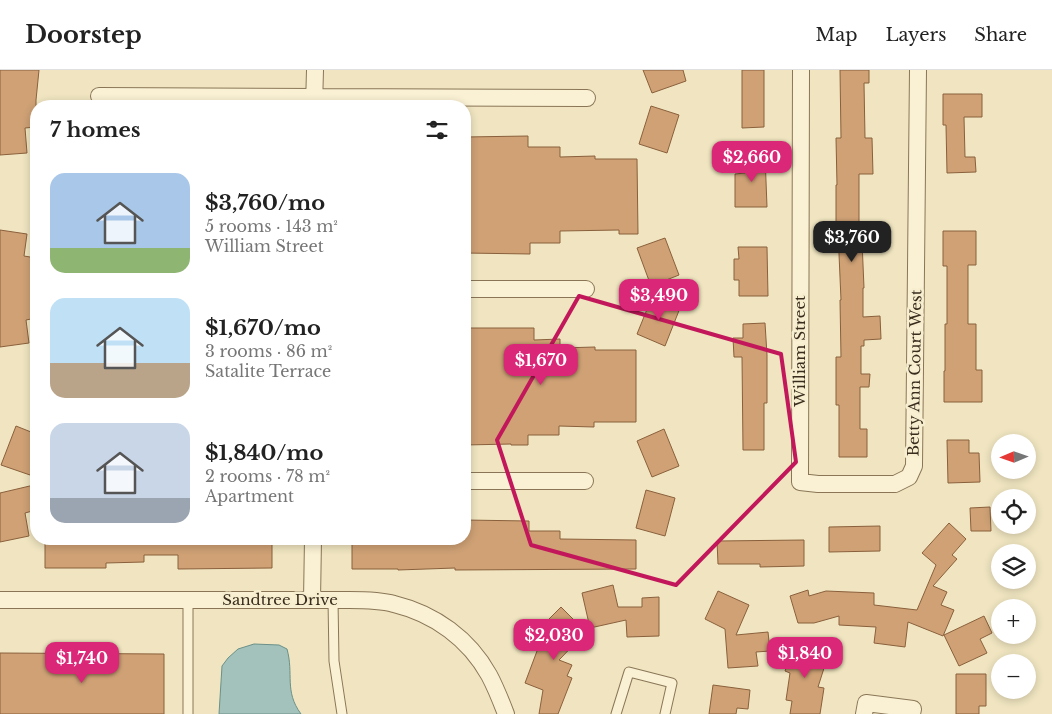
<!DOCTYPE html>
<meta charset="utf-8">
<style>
body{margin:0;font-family:"Libre Baskerville",serif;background:#f6f6f6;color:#222;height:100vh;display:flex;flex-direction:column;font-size:19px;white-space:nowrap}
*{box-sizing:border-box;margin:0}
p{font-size:16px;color:#767676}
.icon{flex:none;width:28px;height:28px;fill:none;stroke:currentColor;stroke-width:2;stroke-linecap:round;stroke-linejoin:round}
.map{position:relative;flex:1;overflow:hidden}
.details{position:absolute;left:30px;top:30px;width:441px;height:445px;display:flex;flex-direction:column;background:#fff;border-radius:20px;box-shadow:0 2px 8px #0003}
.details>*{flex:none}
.needle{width:32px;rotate:268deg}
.tools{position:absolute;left:991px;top:364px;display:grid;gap:10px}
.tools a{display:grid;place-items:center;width:45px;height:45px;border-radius:50%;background:#fff;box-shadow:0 2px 8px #0003;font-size:25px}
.price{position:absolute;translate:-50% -42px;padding:0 11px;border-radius:10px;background:#db2777;color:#fff;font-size:16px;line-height:32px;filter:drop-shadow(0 1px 2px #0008)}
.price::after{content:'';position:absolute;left:50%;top:30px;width:15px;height:11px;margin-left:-8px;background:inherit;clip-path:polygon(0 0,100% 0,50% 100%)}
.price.current{background:#222;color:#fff}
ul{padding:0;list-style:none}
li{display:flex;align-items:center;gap:15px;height:125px;padding:0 20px}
li span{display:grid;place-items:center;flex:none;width:140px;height:100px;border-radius:15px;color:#555}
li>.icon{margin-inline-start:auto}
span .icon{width:60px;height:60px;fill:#fffc;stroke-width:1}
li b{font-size:21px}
h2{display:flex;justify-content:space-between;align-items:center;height:60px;padding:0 20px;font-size:21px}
header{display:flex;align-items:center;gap:30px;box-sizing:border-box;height:70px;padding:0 25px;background:#fff;border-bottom:1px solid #e0e0e0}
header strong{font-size:24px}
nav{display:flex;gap:28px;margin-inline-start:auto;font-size:18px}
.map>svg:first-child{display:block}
.water{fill:#a3c2bb;stroke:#6a9089}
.building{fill:#cfa175;stroke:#8a603c}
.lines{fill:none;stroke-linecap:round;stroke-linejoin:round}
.lane-casing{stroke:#8a7657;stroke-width:11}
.street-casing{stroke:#8a7657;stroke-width:18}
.lane{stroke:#faf1d4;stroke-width:9}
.street{stroke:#faf1d4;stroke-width:16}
.marked{fill:none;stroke:#c2185b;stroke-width:4;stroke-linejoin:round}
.labels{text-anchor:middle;stroke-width:5;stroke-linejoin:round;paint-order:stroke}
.street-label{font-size:15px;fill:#392c1c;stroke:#f7eed0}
</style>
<header>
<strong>Doorstep</strong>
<nav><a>Map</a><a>Layers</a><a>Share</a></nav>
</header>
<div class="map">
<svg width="1052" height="644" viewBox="0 0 1052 644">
<rect width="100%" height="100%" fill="#f0e5c0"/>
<path class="water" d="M254 574 279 575 287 579C294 604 284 621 301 644H219L222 596 228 588 238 579Z"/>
<path class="building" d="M0 0H39L36 30V57L25 58 27 83 0 85Z
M643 0H683L686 11 652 23Z
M742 0H764V57L742 58Z
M840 0H869V13H864L865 68H872L873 104H859V171H862L864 218H863V247L880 246 881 269 864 270V276H861V304H870L869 317H860V359H867V387H839V335H836V287H841L840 230H841L838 161H836V115H837L836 68H841Z
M943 24H982V47H964L965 87H975L976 102 947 103 946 55H943Z
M651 36 679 45 667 83 639 74Z
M528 66V77H560V87L595 86V89H637L638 164H619V160L560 161V173H530V184L465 183V67Z
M744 85H765L767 137H735V104L745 103Z
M0 160 27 164 24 186 36 188V208L34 222 36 236V248L26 250 29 273 0 277Z
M943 161H976V195H968V254H976V300H982V332H944V301H945V254H947V196H943Z
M665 168 679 205 651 216 637 178Z
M738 177H767L768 226H739V210H734V189H739Z
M652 227 680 238 665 276 637 264Z
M765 253 767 285V333H764V380H743L742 287H734L733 268H743V254Z
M465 258H534V270L560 269V278L595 277V280H636V352H594V357L559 356V365H528V375H511V374L465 375Z
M16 356 36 364V388L30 405 1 395Z
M664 359 679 396 652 407 637 371Z
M947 370H969V383H979L980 412 948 413Z
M34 415 36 427V440L25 443 29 466 0 472V423Z
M646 420 675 428 665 466 636 458Z
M990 437 991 461H971L970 438Z
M465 450 529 451V461H560V469L636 470V499L455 500V498L398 500V499H352V469H465Z
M949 453 966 469 952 485 957 489 933 516 947 522 941 535 954 540 943 566 908 552 905 577 874 573 876 557 839 555V546L814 553H798L790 526 808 520 809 526 826 521 874 523V535L917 540 936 495 922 483Z
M880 456V481L829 482V457Z
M45 469H272V498L178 499V485H144V492L106 493V498H45Z
M804 470V496L760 497V494H718L717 471Z
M613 515 618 537H642V528L659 527V566L627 567 626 550 590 558 582 523Z
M718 521 749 535 736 565 768 562 770 581 756 582 758 596 728 598 725 559 705 549Z
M561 537 586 562 559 590 572 595 567 606 572 608 558 644H539L543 620 525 613 543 565 538 560Z
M984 546 992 563 980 569 987 583 959 596 944 565Z
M797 569 824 579 819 593 825 595 818 617 824 618 820 644H790L792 631 786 630 790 603 785 601Z
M0 583 164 584V644H0Z
M956 604H986V636H979V644H956Z
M713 615 750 620 748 639 737 638 736 644H709Z"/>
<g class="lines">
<defs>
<path id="lane" d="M333 530 334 591 342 644
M188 644V529
M616 644 629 602 672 613 665 644"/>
<path id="street" d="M801 0 800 412 818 414H895L909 407 914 396 918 0
M99 26 587 28
M314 36 315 0
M465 219H586
M465 411H585
M0 530H349C364 530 380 530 394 534 435 544 469 569 489 605 496 618 501 631 506 644
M312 530 313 469
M864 644 866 633 913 639 912 644"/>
</defs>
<use href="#lane" class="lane-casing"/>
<use href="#street" class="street-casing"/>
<use href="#lane" class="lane"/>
<use href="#street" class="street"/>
</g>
<path class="marked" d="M579 226 781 284 796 392 676 515 531 475 497 370Z"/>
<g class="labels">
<g class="street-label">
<text transform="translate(800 281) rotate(-90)" y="5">William Street</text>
<text transform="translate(915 303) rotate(-89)" y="5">Betty Ann Court West</text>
<text x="280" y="535">Sandtree Drive</text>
</g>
</g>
</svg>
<div class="tools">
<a><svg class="needle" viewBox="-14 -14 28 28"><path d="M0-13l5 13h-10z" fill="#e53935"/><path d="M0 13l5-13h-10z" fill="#767676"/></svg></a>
<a><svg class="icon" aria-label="locate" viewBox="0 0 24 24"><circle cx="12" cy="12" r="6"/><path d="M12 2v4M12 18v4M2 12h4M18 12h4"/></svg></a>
<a><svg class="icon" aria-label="layers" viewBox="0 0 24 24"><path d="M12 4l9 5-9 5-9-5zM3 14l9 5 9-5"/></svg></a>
<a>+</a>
<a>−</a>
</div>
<b class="price" style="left:752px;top:113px">$2,660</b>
<b class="price current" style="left:852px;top:193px">$3,760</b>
<b class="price" style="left:659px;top:251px">$3,490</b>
<b class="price" style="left:541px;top:316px">$1,670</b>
<b class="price" style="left:554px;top:591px">$2,030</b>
<b class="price" style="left:805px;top:609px">$1,840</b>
<b class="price" style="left:82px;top:614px">$1,740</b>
<section class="details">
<h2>7 homes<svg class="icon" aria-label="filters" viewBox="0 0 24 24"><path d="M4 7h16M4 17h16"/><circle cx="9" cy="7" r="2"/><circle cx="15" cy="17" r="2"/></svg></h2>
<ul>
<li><span style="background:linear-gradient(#a9c7e8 75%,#8fb573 0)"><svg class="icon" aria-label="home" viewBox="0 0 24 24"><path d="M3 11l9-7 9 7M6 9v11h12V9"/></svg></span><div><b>$3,760/mo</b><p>5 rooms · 143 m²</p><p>William Street</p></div></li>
<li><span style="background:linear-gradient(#bfe0f5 65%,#b9a48a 0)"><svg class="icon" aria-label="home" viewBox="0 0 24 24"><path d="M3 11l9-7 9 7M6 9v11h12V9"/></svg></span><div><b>$1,670/mo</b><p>3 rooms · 86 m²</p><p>Satalite Terrace</p></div></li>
<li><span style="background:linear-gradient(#c9d6e8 75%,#9aa5b1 0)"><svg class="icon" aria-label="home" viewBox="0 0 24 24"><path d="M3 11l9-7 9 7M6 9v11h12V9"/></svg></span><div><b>$1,840/mo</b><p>2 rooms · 78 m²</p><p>Apartment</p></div></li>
</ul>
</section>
</div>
